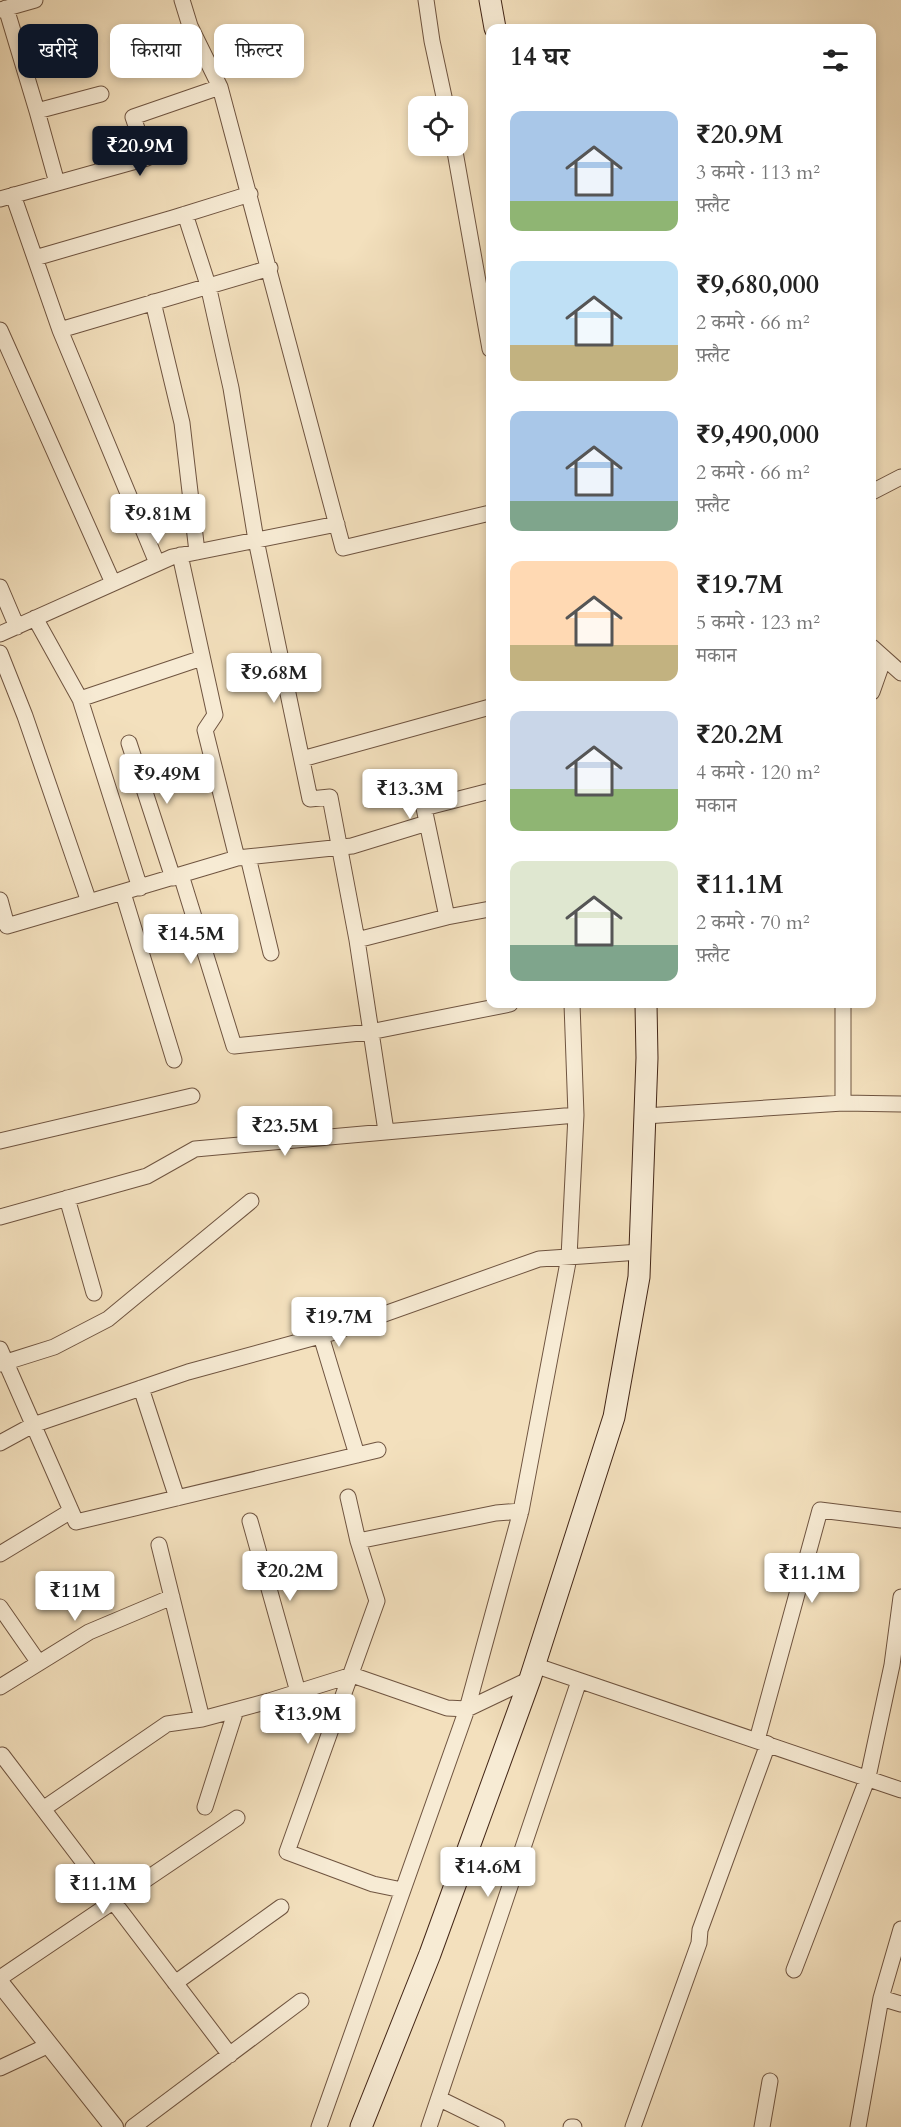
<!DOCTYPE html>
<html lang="hi">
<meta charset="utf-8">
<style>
body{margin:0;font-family:Cardo,"Noto Serif Devanagari",serif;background:#f6f6f6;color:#222;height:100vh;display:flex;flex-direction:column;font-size:22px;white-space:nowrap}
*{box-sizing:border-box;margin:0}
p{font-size:20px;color:#767676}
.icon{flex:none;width:33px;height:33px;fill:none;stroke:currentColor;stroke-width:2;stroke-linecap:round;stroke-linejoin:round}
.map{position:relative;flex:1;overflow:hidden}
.details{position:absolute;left:486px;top:24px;width:390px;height:984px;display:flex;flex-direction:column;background:#fff;border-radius:12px;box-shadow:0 3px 9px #0003}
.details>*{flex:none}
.banner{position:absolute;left:18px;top:24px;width:378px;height:54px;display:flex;gap:12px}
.fabs{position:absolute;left:408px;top:96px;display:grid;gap:12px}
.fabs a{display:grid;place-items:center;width:60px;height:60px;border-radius:12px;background:#fff;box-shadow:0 3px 9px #0003;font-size:30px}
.price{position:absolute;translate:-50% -51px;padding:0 14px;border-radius:6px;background:#fff;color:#222;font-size:20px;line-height:39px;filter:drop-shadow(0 2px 3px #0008)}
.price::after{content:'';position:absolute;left:50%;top:36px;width:18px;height:14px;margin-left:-9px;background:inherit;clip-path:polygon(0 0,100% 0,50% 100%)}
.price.current{background:#111827;color:#fff}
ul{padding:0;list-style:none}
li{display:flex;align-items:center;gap:18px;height:150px;padding:0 24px}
li span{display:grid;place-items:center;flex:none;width:168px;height:120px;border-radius:12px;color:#555}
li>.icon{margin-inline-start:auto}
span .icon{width:72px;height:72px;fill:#fffc;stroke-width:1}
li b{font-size:26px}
h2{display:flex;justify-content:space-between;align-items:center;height:72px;padding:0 24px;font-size:26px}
.tag{padding:0 21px;border-radius:12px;background:#fff;box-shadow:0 3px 9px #0003;font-size:21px;line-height:54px}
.tag.current{background:#111827;color:#fff}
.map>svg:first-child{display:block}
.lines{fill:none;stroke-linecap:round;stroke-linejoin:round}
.minor-casing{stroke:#6f5440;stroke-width:17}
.tertiary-casing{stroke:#6f5440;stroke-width:20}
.secondary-casing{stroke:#432617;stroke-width:23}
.minor{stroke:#f7ebd4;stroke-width:15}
.tertiary{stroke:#f7ebd4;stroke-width:18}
.secondary{stroke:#f7ebd4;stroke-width:21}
</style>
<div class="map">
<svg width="901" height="2127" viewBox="0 0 901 2127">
<rect width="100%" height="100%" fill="#f3e0bd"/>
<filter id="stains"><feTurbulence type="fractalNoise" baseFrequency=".00333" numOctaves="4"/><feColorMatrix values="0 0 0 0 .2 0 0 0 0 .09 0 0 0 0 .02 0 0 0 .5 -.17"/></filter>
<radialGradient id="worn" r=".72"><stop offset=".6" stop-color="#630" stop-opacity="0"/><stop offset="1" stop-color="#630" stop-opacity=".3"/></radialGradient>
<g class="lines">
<defs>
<path id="minor" d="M182 0 190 26 220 87 343 548 490 513
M426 0 432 41 446 106
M6 8 37 111 101 94
M0 10 35 0
M37 111 57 183
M454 146 490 349
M13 195 60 330 157 563
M0 199 147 158 133 117 220 87
M185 214 208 285 231 388 256 540 310 799 330 797 357 940 386 1131
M35 258 173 218 250 194
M153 302 182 423 197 552
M0 330 113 583
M60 330 270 268
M872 492 901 477
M180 555 215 715 205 730 237 858
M0 587 17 627
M35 618 80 699 140 888
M0 634 172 557 337 524
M872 647 901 673
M0 653 25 716 89 902 237 858 352 846 427 823
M872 692 884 658
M80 699 202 658
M129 743 173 878
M302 759 490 707
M248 857 271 953
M181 875 234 1046 370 1032 510 1004
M123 893 174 1060
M0 900 7 926 89 902
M447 917 424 808 490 791
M357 940 447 917 490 909
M843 1103 901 1104
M645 1116 843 1103V1004
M0 1141 192 1096
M67 1198 94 1293
M0 1217 147 1176 195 1149 576 1115
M321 1336 357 1455
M0 1349 76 1522 378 1450
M0 1364 54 1347 108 1319 251 1201
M141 1388 177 1498
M0 1443 33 1425 188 1372 331 1333 539 1259 640 1252
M348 1497 358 1541 377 1601 287 1852 373 1884 402 1890
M250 1521 298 1692
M358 1541 496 1513 521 1511
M159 1545 202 1719
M0 1554 71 1511
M0 1607 39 1663
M534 1665 901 1790
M0 1687 89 1632 172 1597
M2 1755 230 2055
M205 1807 236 1710
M43 1809 167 1724 202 1719 269 1701 352 1675 447 1708 467 1709 530 1679
M901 1929 881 1998 901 2004
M794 1970 868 1777 892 1665 901 1597
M0 1978 237 1818
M175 1983 281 1907
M0 2068 49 2045
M440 2099 497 2127
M133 2127 301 2001
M319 2127 467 1709 521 1511 569 1257 576 1115 572 1004
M429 2127 579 1681
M571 2127H574
M633 2127 699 1943 700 1930 768 1744 757 1740 820 1510 901 1520
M762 2127 770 2081
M858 2127 881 1998"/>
<path id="tertiary" d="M0 1983 114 2127"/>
<path id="secondary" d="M490 0 495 28
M361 2127 430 1954 530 1679 614 1417 639 1277 647 1058 646 1004"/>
</defs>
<use href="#minor" class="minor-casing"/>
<use href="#tertiary" class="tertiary-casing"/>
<use href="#secondary" class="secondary-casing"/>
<use href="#minor" class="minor"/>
<use href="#tertiary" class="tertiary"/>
<use href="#secondary" class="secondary"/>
</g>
<rect width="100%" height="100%" filter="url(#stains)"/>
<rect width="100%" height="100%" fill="url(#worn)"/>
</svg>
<div class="fabs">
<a><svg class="icon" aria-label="locate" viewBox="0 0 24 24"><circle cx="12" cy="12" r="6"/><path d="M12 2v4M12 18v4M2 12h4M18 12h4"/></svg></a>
</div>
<b class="price current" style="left:140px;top:177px">₹20.9M</b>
<b class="price" style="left:158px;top:545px">₹9.81M</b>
<b class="price" style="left:274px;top:704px">₹9.68M</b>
<b class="price" style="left:167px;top:805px">₹9.49M</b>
<b class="price" style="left:410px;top:820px">₹13.3M</b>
<b class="price" style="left:191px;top:965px">₹14.5M</b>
<b class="price" style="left:285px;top:1157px">₹23.5M</b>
<b class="price" style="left:339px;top:1348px">₹19.7M</b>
<b class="price" style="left:290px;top:1602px">₹20.2M</b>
<b class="price" style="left:812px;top:1604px">₹11.1M</b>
<b class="price" style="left:75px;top:1622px">₹11M</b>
<b class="price" style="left:308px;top:1745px">₹13.9M</b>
<b class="price" style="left:488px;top:1898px">₹14.6M</b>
<b class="price" style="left:103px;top:1915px">₹11.1M</b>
<div class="banner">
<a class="tag current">खरीदें</a>
<a class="tag">किराया</a>
<a class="tag">फ़िल्टर</a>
</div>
<section class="details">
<h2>14 घर<svg class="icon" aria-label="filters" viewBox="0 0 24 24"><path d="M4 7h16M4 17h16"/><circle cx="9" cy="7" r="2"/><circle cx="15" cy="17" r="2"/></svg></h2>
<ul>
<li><span style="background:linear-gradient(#a9c7e8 75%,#8fb573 0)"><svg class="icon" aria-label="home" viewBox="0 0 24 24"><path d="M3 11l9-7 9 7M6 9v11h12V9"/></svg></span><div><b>₹20.9M</b><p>3 कमरे · 113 m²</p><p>फ़्लैट</p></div></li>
<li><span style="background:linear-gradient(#bfe0f5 70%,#c2b280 0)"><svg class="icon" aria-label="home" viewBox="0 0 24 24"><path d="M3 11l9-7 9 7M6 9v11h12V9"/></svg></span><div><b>₹9,680,000</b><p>2 कमरे · 66 m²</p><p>फ़्लैट</p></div></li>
<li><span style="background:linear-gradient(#a9c7e8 75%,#7fa58c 0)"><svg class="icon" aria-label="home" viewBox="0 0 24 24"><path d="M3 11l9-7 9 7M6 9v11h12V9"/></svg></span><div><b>₹9,490,000</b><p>2 कमरे · 66 m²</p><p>फ़्लैट</p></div></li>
<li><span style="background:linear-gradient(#ffd9b3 70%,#c2b280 0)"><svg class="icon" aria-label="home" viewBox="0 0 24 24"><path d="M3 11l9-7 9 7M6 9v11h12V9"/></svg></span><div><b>₹19.7M</b><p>5 कमरे · 123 m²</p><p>मकान</p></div></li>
<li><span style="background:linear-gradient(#c9d6e8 65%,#8fb573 0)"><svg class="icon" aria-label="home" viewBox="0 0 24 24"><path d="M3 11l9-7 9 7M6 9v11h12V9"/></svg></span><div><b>₹20.2M</b><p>4 कमरे · 120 m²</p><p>मकान</p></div></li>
<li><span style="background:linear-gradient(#dfe7d0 70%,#7fa58c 0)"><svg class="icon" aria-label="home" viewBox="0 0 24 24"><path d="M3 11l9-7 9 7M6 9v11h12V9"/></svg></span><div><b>₹11.1M</b><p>2 कमरे · 70 m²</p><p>फ़्लैट</p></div></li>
</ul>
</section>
</div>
